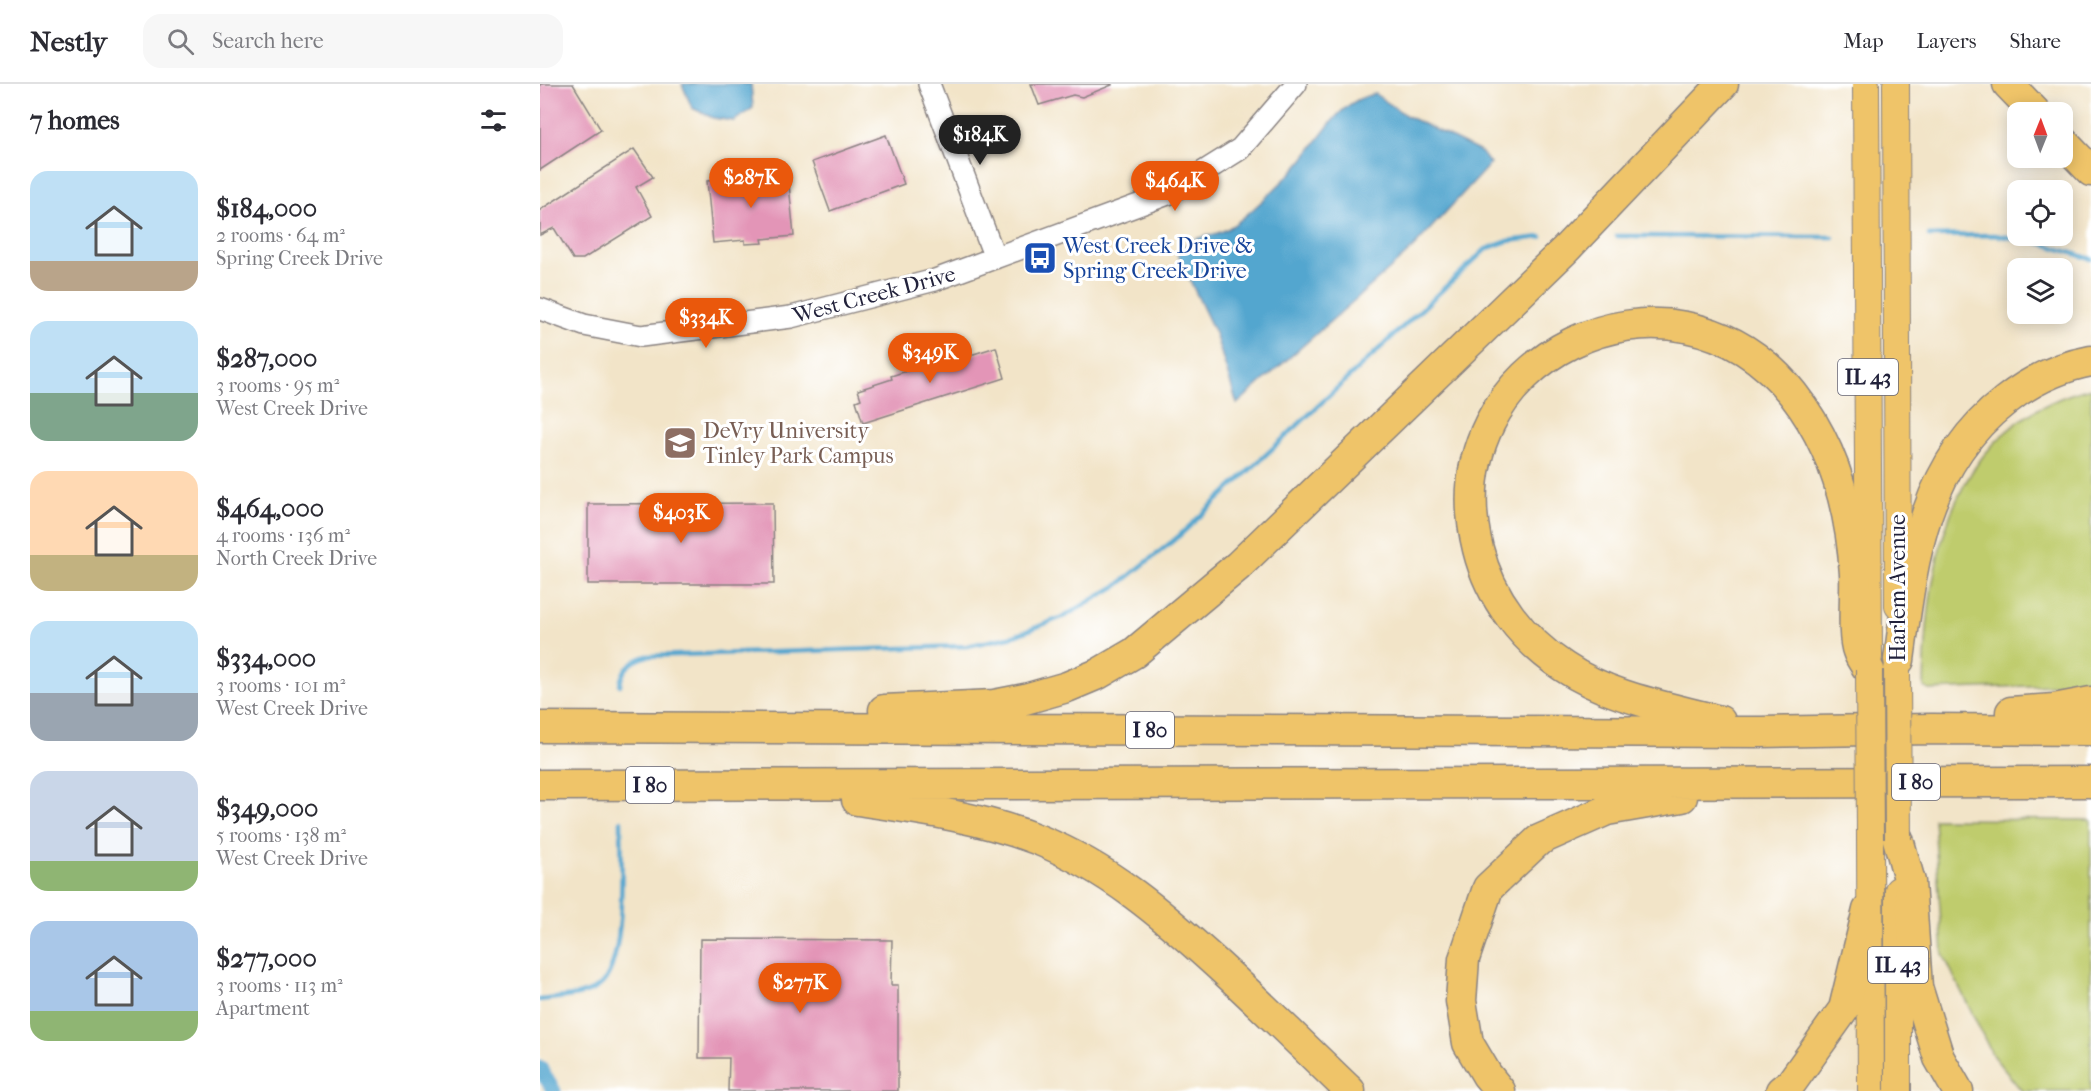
<!DOCTYPE html>
<meta charset="utf-8">
<style>
body{margin:0;font-family:"IM FELL French Canon",serif;background:#f7f7f7;color:#2b2b33;height:100vh;display:flex;flex-direction:column;font-size:22px;white-space:nowrap}
*{box-sizing:border-box;margin:0}
p{font-size:20px;color:#7c7c81}
.icon{flex:none;width:33px;height:33px;fill:none;stroke:currentColor;stroke-width:2;stroke-linecap:round;stroke-linejoin:round}
.map{position:relative;flex:1;overflow:hidden}
.drawer{display:flex;flex-direction:column;background:#fff;width:540px}
.drawer>*{flex:none}
.needle{width:39px;rotate:1deg}
.fabs{position:absolute;left:1467px;top:18px;display:grid;gap:12px}
.fabs a{display:grid;place-items:center;width:66px;height:66px;border-radius:12px;background:#fff;box-shadow:0 3px 15px #0003;font-size:30px}
.price{position:absolute;translate:-50% -51px;padding:0 14px;border-radius:21px;background:#ea580c;color:#fff;font-size:20px;line-height:39px;filter:drop-shadow(0 2px 3px #0008)}
.price::after{content:'';position:absolute;left:50%;top:36px;width:18px;height:14px;margin-left:-9px;background:inherit;clip-path:polygon(0 0,100% 0,50% 100%)}
.price.active{background:#222;color:#fff}
ul{padding:0;list-style:none}
li{display:flex;align-items:center;gap:18px;height:150px;padding:0 30px}
li span{display:grid;place-items:center;flex:none;width:168px;height:120px;border-radius:18px;color:#555}
li>.icon{margin-inline-start:auto}
span .icon{width:72px;height:72px;fill:#fffc;stroke-width:1}
li b{font-size:26px}
h2{display:flex;justify-content:space-between;align-items:center;height:72px;padding:0 30px;font-size:26px}
header{display:flex;align-items:center;gap:36px;box-sizing:border-box;height:84px;padding:0 30px;background:#fff;border-bottom:2px solid #e1e1e2}
header strong{font-size:28px}
nav{display:flex;gap:33px;margin-inline-start:auto;font-size:21px}
.search{width:420px;height:54px;background:#f7f7f7;display:flex;align-items:center;gap:15px;box-sizing:border-box;padding:0 21px;border-radius:18px;color:#7c7c81;font-size:22px}
main{display:flex;flex:1;min-height:0}
.map>svg:first-child{display:block}
.green{fill:#bfcc6d;stroke:#707754;stroke-width:1.5}
.water{fill:#53a6cf;stroke:#3a6485;stroke-width:1.5}
.lines{fill:none;stroke-linecap:round;stroke-linejoin:round}
.stream{stroke:#53a6cf;stroke-width:4.5}
.canal{stroke:#53a6cf;stroke-width:15}
.building{fill:#e395b7}
.minor-casing{stroke:#8a8382;stroke-width:24}
.major-casing{stroke:#8a8382;stroke-width:28}
.highway-casing{stroke:#8a8382;stroke-width:33}
.minor{stroke:#fff;stroke-width:21}
.major{stroke:#efc469;stroke-width:26}
.highway{stroke:#efc469;stroke-width:30}
.major-bridge-casing{stroke:#8a8382;stroke-width:28;stroke-linecap:butt}
.major-bridge{stroke:#efc469;stroke-width:26}
.labels{text-anchor:middle;stroke-width:6;stroke-linejoin:round;paint-order:stroke}
.shield{fill:#fff;stroke:#646476;stroke-width:1.5}
.shield-label{font-size:21px;font-weight:bold;fill:#22223b}
.transit-label{font-size:22px;fill:#164399;stroke:#fff;text-anchor:start}
.street-label{font-size:22px;fill:#22223b;stroke:#fff}
.education-label{font-size:22px;fill:#785e54;stroke:#fff;text-anchor:start}
</style>
<header>
<strong>Nestly</strong>
<div class="search"><svg class="icon" aria-label="search" viewBox="0 0 24 24"><circle cx="10" cy="10" r="6"/><path d="M15 15l6 6"/></svg>Search here</div>
<nav><a>Map</a><a>Layers</a><a>Share</a></nav>
</header>
<main>
<section class="drawer">
<h2>7 homes<svg class="icon" aria-label="filters" viewBox="0 0 24 24"><path d="M4 7h16M4 17h16"/><circle cx="9" cy="7" r="2"/><circle cx="15" cy="17" r="2"/></svg></h2>
<ul>
<li><span style="background:linear-gradient(#bfe0f5 75%,#b9a48a 0)"><svg class="icon" aria-label="home" viewBox="0 0 24 24"><path d="M3 11l9-7 9 7M6 9v11h12V9"/></svg></span><div><b>$184,000</b><p>2 rooms · 64 m²</p><p>Spring Creek Drive</p></div></li>
<li><span style="background:linear-gradient(#bfe0f5 60%,#7fa58c 0)"><svg class="icon" aria-label="home" viewBox="0 0 24 24"><path d="M3 11l9-7 9 7M6 9v11h12V9"/></svg></span><div><b>$287,000</b><p>3 rooms · 95 m²</p><p>West Creek Drive</p></div></li>
<li><span style="background:linear-gradient(#ffd9b3 70%,#c2b280 0)"><svg class="icon" aria-label="home" viewBox="0 0 24 24"><path d="M3 11l9-7 9 7M6 9v11h12V9"/></svg></span><div><b>$464,000</b><p>4 rooms · 136 m²</p><p>North Creek Drive</p></div></li>
<li><span style="background:linear-gradient(#bfe0f5 60%,#9aa5b1 0)"><svg class="icon" aria-label="home" viewBox="0 0 24 24"><path d="M3 11l9-7 9 7M6 9v11h12V9"/></svg></span><div><b>$334,000</b><p>3 rooms · 101 m²</p><p>West Creek Drive</p></div></li>
<li><span style="background:linear-gradient(#c9d6e8 75%,#8fb573 0)"><svg class="icon" aria-label="home" viewBox="0 0 24 24"><path d="M3 11l9-7 9 7M6 9v11h12V9"/></svg></span><div><b>$349,000</b><p>5 rooms · 138 m²</p><p>West Creek Drive</p></div></li>
<li><span style="background:linear-gradient(#a9c7e8 75%,#8fb573 0)"><svg class="icon" aria-label="home" viewBox="0 0 24 24"><path d="M3 11l9-7 9 7M6 9v11h12V9"/></svg></span><div><b>$277,000</b><p>3 rooms · 113 m²</p><p>Apartment</p></div></li>
</ul>
</section>
<div class="map">
<svg width="1551" height="1007" viewBox="0 0 1551 1007">
<rect width="100%" height="100%" fill="#fff"/>
<filter id="ink" filterUnits="userSpaceOnUse"><feTurbulence type="fractalNoise" baseFrequency=".0167" numOctaves="2"/><feDisplacementMap in="SourceGraphic" scale="12" xChannelSelector="R" yChannelSelector="G"/><feConvolveMatrix kernelMatrix="1 2 1 2 8 2 1 2 1" color-interpolation-filters="sRGB"/></filter>
<filter id="wash" filterUnits="userSpaceOnUse"><feTurbulence type="fractalNoise" baseFrequency=".008" numOctaves="4" result="noise"/><feDisplacementMap in="SourceGraphic" scale="24" xChannelSelector="R" yChannelSelector="G"/><feGaussianBlur stdDeviation="1.35" result="paint"/><feColorMatrix in="noise" values="0 0 0 0 0 0 0 0 0 0 0 0 0 0 0 0 0 1.4 0 .05"/><feComposite in="paint" operator="in"/></filter>
<g filter="url(#wash)">
<rect width="100%" height="100%" fill="#f2e4c8"/>
<path class="green" d="M1551 304V595L1514 601 1389 606 1384 603C1387 476 1408 341 1551 304Z
M1394 735 1551 736V1007H1482L1453 972 1403 870Z"/>
<path class="water" d="M142 0H211L213 24 194 37 173 34 152 24Z
M835 10 867 32 941 68 950 80 869 168 697 320 675 249 637 169C660 146 667 157 689 144 707 133 735 105 751 89 778 63 795 16 835 10Z"/>
<g class="lines">
<path class="stream" d="M1077 152 1293 153
M1389 152 1454 151 1494 157 1551 175
M80 601C82 584 92 577 107 572L427 562 474 552 525 532 578 501 639 452 946 165 968 157 1001 153
M0 916C19 913 41 914 58 903 88 884 81 772 81 737"/>
<path class="canal" d="M0 984 14 1007"/>
</g>
<g id="blocks">
<path class="building" d="M0 0H33L61 46 0 86Z
M491 0H572V1L542 13 533 11 499 21Z
M346 51 364 100 290 127 272 78Z
M94 65 113 93 96 103 112 132 43 175H33L14 144 0 151V126Z
M248 90 254 152 222 155 223 159 205 160V156L173 159 167 97Z
M456 263 465 294 323 339 316 317 321 315 318 306 352 295 351 292 423 269 424 273Z
M233 419 234 500H48V420Z
M160 855 352 856 351 901H358V1007H188L189 974H159Z"/>
</g>
</g>
<g filter="url(#ink)">
<use href="#blocks" fill-opacity="0" stroke="#8a8382" stroke-width="1.5"/>
<g class="lines">
<defs>
<path id="minor" d="M389 0 455 174
M0 225 44 241 101 252 251 233 395 196 628 110 700 65 756 0"/>
<path id="major" d="M1326 0 1329 573
M1356 0 1358 522
M1330 755 1331 1007
M1358 1007V806"/>
<path id="highway" d="M1468 0 1495 28
M1522 57 1551 87
M1359 576C1372 479 1382 381 1465 317 1490 297 1519 283 1551 277
M344 626 454 621 485 615 527 603 558 590 594 569 698 482 1026 165 1183 0
M1471 628 1514 625 1551 618
M1180 637C1128 623 1070 614 1024 583 983 556 950 514 938 465 890 275 1131 157 1253 310 1293 361 1311 426 1315 490 1316 509 1312 552 1318 567 1320 574 1325 580 1329 586
M0 643 1221 648 1391 645 1551 646
M0 701 1551 698
M317 716C379 725 440 733 499 756 569 784 623 831 678 881 723 922 766 965 810 1007
M1358 755 1370 798 1377 903 1399 974 1418 1007
M960 1007 947 991 928 959 921 917 924 875 948 804 999 756 1067 726 1142 713
M1241 1007 1251 999 1304 925 1328 826"/>
</defs>
<use href="#minor" class="minor-casing"/>
<use href="#major" class="major-casing"/>
<use href="#highway" class="highway-casing"/>
<use href="#minor" class="minor"/>
<use href="#major" class="major"/>
<use href="#highway" class="highway"/>
<defs>
<path id="major-bridge" d="M1329 586 1330 755
M1357 586 1358 755"/>
</defs>
<use href="#major-bridge" class="major-bridge-casing"/>
<use href="#major-bridge" class="major-bridge"/>
</g>
</g>
<defs>
<symbol id="bus-square" viewBox="-11 -11 22 22"><rect x="-9" y="-9" width="18" height="18" rx="4" fill="#1a4fb4" stroke="#fff"/><path d="M-5-6H5V4H4V6H2V4H-2V6H-4V4H-5ZM-3.5-4V0h7V-4ZM-3.5 1.2v1.5H-2V1.2ZM2 1.2v1.5H3.5V1.2Z" fill="#fff"/></symbol>
<symbol id="university-square" viewBox="-11 -11 22 22"><rect x="-9" y="-9" width="18" height="18" rx="4" fill="#8d6e63" stroke="#fff"/><path d="M0-5L7-2L0 1L-7-2ZM-4 1L0 2.5L4 1V4Q0 6-4 4Z" fill="#fff"/></symbol>
</defs>
<g fill-rule="evenodd">
<use href="#bus-square" x="481" y="155" width="38" height="38"/>
<use href="#university-square" x="121" y="340" width="38" height="38"/>
</g>
<g class="labels">
<g class="shield">
<rect x="1298" y="275" width="60" height="36" rx="4.5"/>
<rect x="586" y="628" width="48" height="36" rx="4.5"/>
<rect x="1352" y="680" width="48" height="36" rx="4.5"/>
<rect x="86" y="683" width="48" height="36" rx="4.5"/>
<rect x="1328" y="863" width="60" height="36" rx="4.5"/>
</g>
<g class="shield-label">
<text x="1328" y="300">IL 43</text>
<text x="610" y="653">I 80</text>
<text x="1376" y="705">I 80</text>
<text x="110" y="708">I 80</text>
<text x="1358" y="888">IL 43</text>
</g>
<g class="transit-label">
<text x="523" y="169">West Creek Drive &amp;<tspan x="523" dy="25">Spring Creek Drive</tspan></text>
</g>
<g class="street-label">
<text transform="translate(334 210) rotate(-15)" y="8">West Creek Drive</text>
<text transform="translate(1357 504) rotate(-90)" y="8">Harlem Avenue</text>
</g>
<g class="education-label">
<text x="163" y="354">DeVry University<tspan x="163" dy="25">Tinley Park Campus</tspan></text>
</g>
</g>
</svg>
<div class="fabs">
<a><svg class="needle" viewBox="-14 -14 28 28"><path d="M0-13l5 13h-10z" fill="#e53935"/><path d="M0 13l5-13h-10z" fill="#7c7c81"/></svg></a>
<a><svg class="icon" aria-label="locate" viewBox="0 0 24 24"><circle cx="12" cy="12" r="6"/><path d="M12 2v4M12 18v4M2 12h4M18 12h4"/></svg></a>
<a><svg class="icon" aria-label="layers" viewBox="0 0 24 24"><path d="M12 4l9 5-9 5-9-5zM3 14l9 5 9-5"/></svg></a>
</div>
<b class="price active" style="left:440px;top:82px">$184K</b>
<b class="price" style="left:211px;top:125px">$287K</b>
<b class="price" style="left:635px;top:128px">$464K</b>
<b class="price" style="left:166px;top:265px">$334K</b>
<b class="price" style="left:390px;top:300px">$349K</b>
<b class="price" style="left:141px;top:460px">$403K</b>
<b class="price" style="left:260px;top:930px">$277K</b>
</div>
</main>
